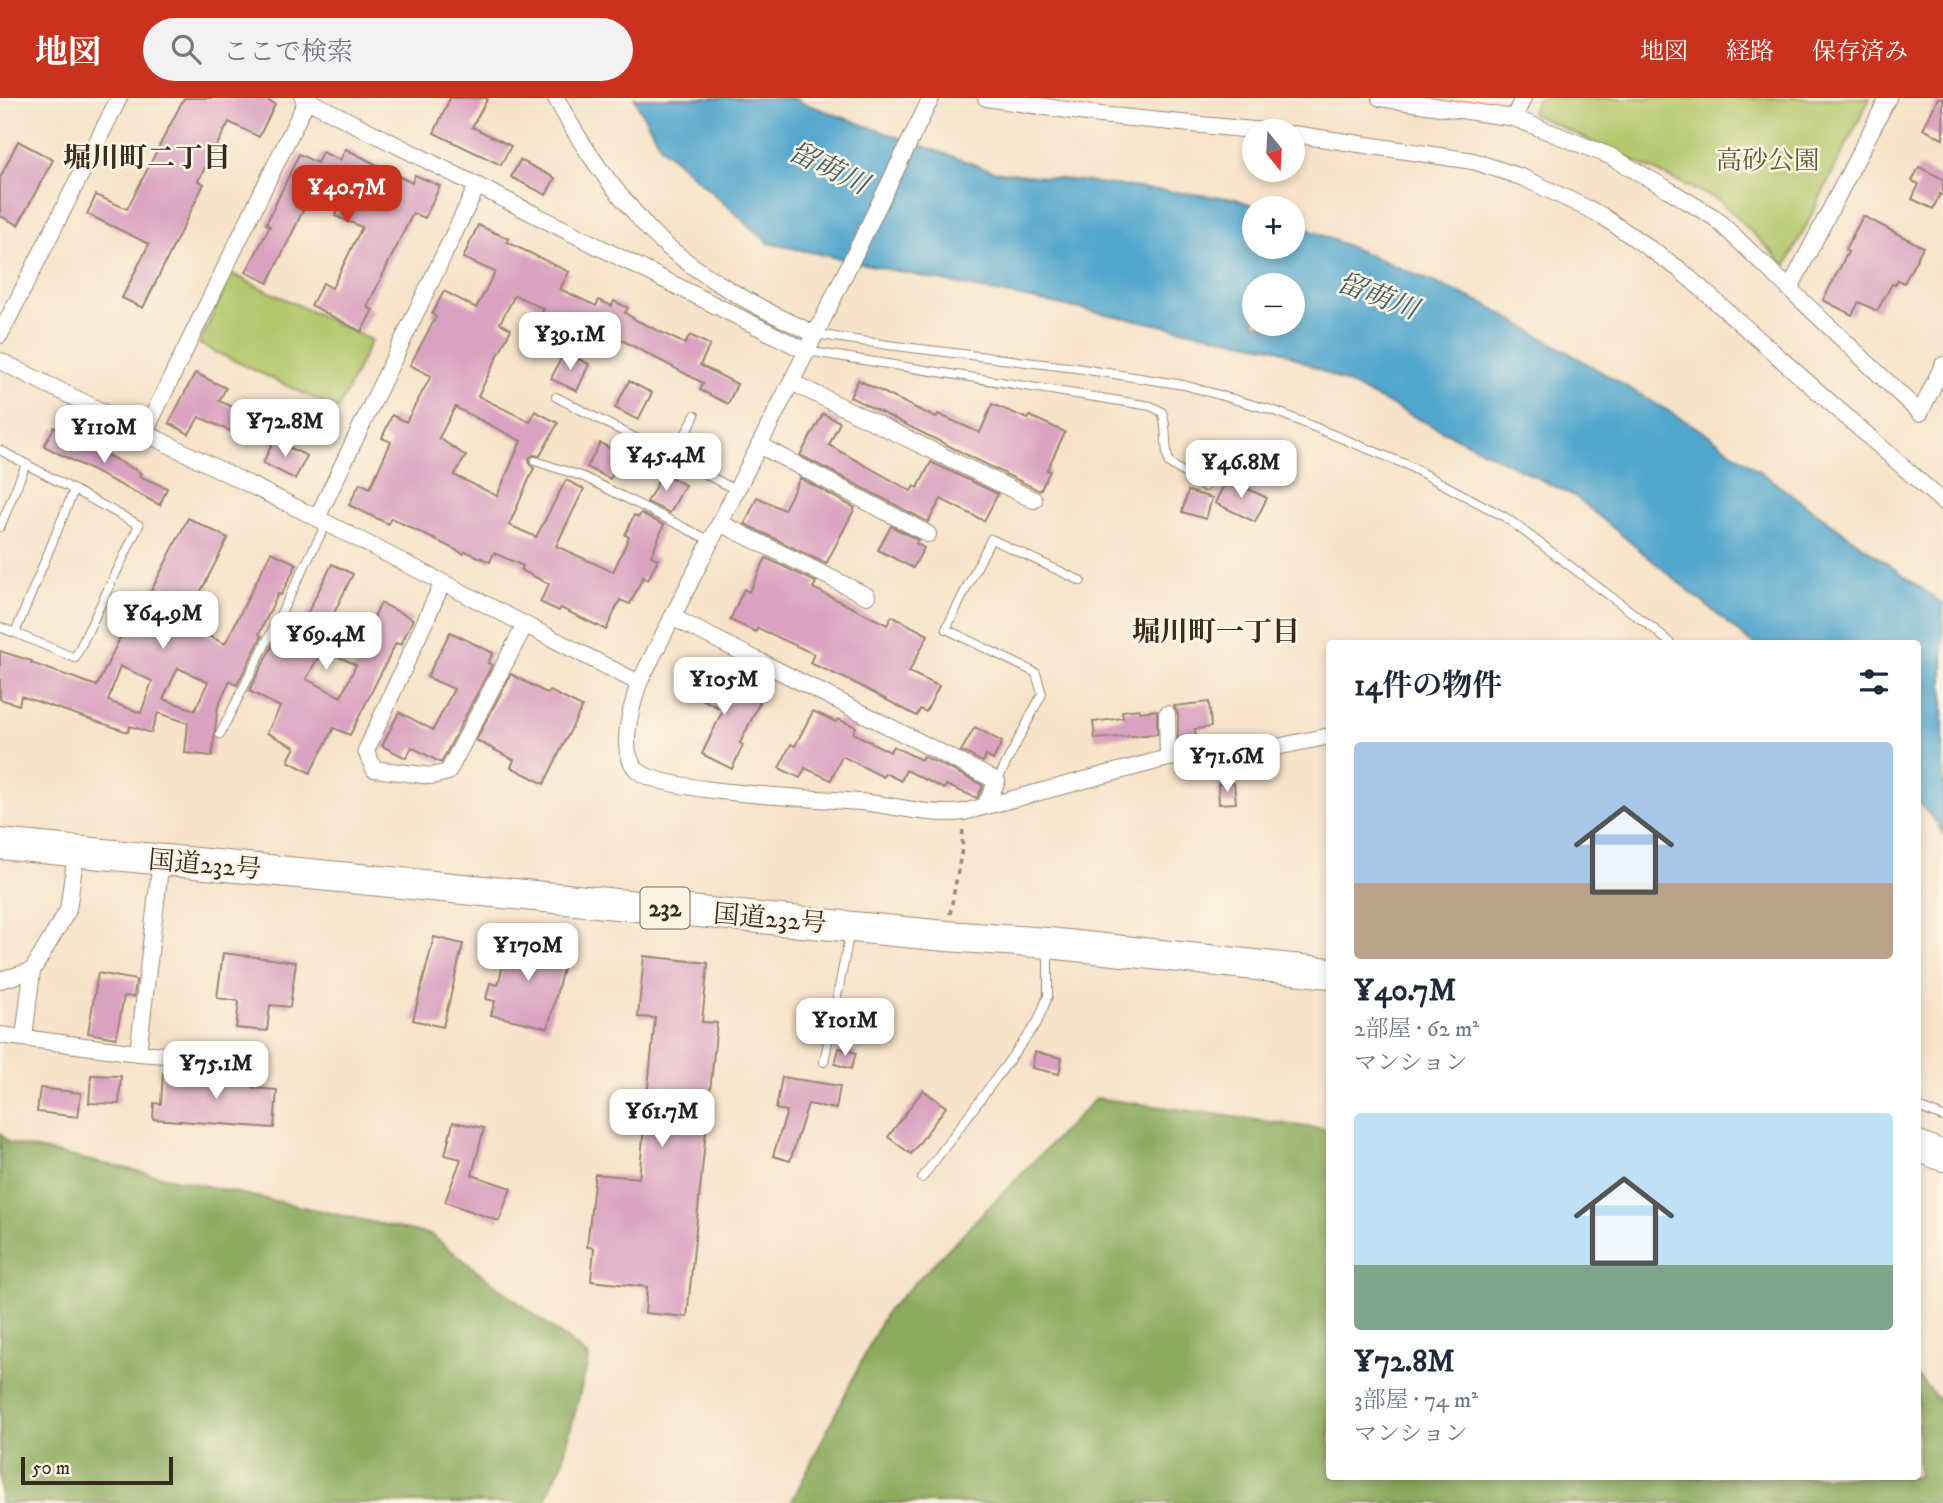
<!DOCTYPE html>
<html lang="ja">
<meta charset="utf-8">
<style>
body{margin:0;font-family:"IM FELL DW Pica","Noto Serif JP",serif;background:#f2f2f3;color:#1f2937;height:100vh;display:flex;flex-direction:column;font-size:26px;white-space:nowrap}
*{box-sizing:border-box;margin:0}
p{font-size:23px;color:#747a83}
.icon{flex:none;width:38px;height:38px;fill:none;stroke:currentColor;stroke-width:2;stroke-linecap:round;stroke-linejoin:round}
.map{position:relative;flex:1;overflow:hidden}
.sheet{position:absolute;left:1326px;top:542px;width:595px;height:840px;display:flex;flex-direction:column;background:#fff;border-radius:7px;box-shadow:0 4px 10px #0003}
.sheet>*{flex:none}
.needle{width:46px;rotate:162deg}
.tools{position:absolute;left:1242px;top:21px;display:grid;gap:14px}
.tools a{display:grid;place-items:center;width:63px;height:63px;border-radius:50%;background:#fff;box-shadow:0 4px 10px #0003;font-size:35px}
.scale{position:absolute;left:21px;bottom:18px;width:152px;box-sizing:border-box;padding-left:7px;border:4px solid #3b2a1e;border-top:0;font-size:19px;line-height:24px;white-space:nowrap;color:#3b2a1e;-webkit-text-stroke:5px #fcf5e5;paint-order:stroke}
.price{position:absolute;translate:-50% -60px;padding:0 16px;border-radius:14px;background:#fff;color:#222;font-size:23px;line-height:46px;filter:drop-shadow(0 2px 4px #0008)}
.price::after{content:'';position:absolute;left:50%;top:42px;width:21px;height:16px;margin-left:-10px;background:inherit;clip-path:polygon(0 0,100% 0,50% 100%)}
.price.active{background:#c8321e;color:#fff}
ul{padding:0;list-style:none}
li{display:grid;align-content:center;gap:14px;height:371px;padding:0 28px}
li span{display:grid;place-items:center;height:217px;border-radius:7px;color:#555}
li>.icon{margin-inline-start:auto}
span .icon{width:126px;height:126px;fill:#fffc;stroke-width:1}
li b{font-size:30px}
h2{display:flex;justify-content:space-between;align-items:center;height:84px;padding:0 28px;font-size:30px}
header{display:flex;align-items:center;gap:42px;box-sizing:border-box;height:98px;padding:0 35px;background:#c8321e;color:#fff}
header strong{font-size:33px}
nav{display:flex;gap:38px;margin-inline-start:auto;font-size:24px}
.search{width:490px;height:63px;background:#f2f2f3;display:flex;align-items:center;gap:18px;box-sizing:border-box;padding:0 24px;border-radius:38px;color:#747a83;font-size:26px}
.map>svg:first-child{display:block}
.green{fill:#b2c66a;stroke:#767844;stroke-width:2}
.forest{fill:#8dab5e;stroke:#646a3e;stroke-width:2}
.water{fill:#51a6cd;stroke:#466876;stroke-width:2;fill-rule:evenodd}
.building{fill:#daa2c0;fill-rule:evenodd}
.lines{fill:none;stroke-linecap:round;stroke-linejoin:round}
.lane-casing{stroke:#998674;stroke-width:10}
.street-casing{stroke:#998674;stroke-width:18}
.highway-casing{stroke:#998674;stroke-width:32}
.path{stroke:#998674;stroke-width:3.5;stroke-dasharray:5 5;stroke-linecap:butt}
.lane{stroke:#fff;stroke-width:8}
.street{stroke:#fff;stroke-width:16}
.highway{stroke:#fff;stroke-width:30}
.labels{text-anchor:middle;stroke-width:5;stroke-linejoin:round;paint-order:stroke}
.shield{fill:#fcf5e5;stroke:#75675a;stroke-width:2}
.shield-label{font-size:24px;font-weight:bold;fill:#3b2a1e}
.park-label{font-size:26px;fill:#5f5935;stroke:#fcf5e5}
.street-label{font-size:26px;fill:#3b2a1e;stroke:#fcf5e5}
.neighbourhood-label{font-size:28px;font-weight:bold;fill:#3b2a1e;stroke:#fcf5e5}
.water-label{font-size:28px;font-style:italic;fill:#445c64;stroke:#fcf5e5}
</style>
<header>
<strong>地図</strong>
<div class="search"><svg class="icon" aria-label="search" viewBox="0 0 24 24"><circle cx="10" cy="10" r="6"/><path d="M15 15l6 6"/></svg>ここで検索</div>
<nav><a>地図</a><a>経路</a><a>保存済み</a></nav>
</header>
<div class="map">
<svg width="1943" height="1405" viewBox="0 0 1943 1405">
<rect width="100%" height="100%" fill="#fcf5e5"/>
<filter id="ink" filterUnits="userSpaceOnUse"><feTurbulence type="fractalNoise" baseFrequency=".0143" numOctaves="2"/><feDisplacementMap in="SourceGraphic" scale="14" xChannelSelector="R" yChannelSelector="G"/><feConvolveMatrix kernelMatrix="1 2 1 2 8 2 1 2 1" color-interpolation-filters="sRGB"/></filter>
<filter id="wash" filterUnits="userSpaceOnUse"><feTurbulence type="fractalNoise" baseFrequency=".00686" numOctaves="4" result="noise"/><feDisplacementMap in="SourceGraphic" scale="28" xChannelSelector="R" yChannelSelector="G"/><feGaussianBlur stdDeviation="1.57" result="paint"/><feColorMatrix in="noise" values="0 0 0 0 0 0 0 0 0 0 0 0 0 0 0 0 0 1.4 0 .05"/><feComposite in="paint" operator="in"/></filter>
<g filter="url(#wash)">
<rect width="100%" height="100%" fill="#f7e3c9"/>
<path class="green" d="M1538 0H1870L1786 168 1720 103 1531 15Z
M232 176 371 242 338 312 199 246Z"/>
<path class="forest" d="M1096 1000 1330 1032V1379H1918V1279L1943 1307V1405H791L886 1214Z
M0 1035 9 1045 431 1137 589 1259 562 1366 543 1405H0Z"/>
<path class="water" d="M634 0H797L800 4 993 73 1236 101 1259 110H1255V149H1293V125L1485 206 1706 335 1943 506V737L1938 726 1918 704V546H1753L1576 399 1276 250 961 187 769 145 661 49ZM1255 187H1293V226H1255Z"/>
<g id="blocks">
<path class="building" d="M184 0H262L275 6 259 39 229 24 198 83 204 86 143 210 122 200 149 146 87 116 96 97 127 111Z
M450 0H488L472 29 511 48 501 67 434 35Z
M1938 0H1943V41L1923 31Z
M18 43 53 62 18 127 0 118V80Z
M346 51 412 85 415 77 440 88 425 120 413 115 367 209 373 212 361 234 311 207 323 185 332 190 362 129 335 118 340 107 312 94 268 185 246 174 270 128 266 126 299 56 317 65 322 54 340 62Z
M520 62 555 80 546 97 511 79Z
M1919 69 1943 81V97L1940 96 1933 111 1912 101 1919 86 1912 83Z
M1863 118 1923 149 1904 185 1898 182 1895 187 1892 186 1877 213 1859 204 1852 217 1823 202 1848 154 1845 152Z
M478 127 509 141 507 144 569 174 560 191 596 208 599 202 612 208 614 203 628 210 625 215 638 223 685 246 690 237 710 247 700 267 737 286 728 306 700 292 703 285 582 221 568 249 534 231 544 211 515 197 500 225 511 231 478 298 530 324 535 313 558 325 540 358 533 357 529 360 530 367 534 370 509 427 536 439 566 382 584 391 556 448 613 474 629 439 625 437 634 417 639 419 641 415 664 427 651 458 658 461 648 482 643 479 630 506 620 502 606 532 561 510 559 513 540 504 549 486 521 472 523 468 494 455 490 464 465 453 464 456 391 420 388 426 349 407 360 385 370 390 391 344 382 340 392 317 406 324 431 278 410 267 436 219 432 216 444 193 476 210 495 174 463 160ZM455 309 521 343 497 398 454 377 466 358 439 340Z
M564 254 589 266 577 293 551 281Z
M195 275 226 290 219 303 263 322 253 343 199 319 189 336 169 325Z
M858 282 936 320 938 316 980 335 992 306 1028 321 1030 318 1065 334 1047 372 1050 373 1040 393 850 299Z
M629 283 652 295 638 322 615 310Z
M823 316 840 324 829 347 911 393 914 388 918 390 931 364 998 396 984 423 941 401 928 424 800 357Z
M54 329 141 375 139 378 167 390 160 407 44 348Z
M274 342 307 358 295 381 263 365Z
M600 345 623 357 610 381 587 369Z
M663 375 685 387 670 415 647 404Z
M800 380 855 410 826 466 745 426 757 399 784 412Z
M1227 381 1267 400 1255 424 1215 405Z
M1188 393 1212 400 1206 421 1182 414Z
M188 420 228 440 198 499 206 503 193 530 225 546 271 454 297 466 281 497 278 496 259 536 262 538 237 587 230 583 218 608 212 658 185 655 188 625 158 615 151 635 130 628 128 634 21 598 19 607 0 601V553L32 563 31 565 97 588 137 504 144 507ZM120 568 152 583 141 615 108 603ZM178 570 208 584 195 612 163 601Z
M891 428 918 442 916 445 924 450 913 470 878 452Z
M766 460 816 484 813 490 887 527 892 518 928 537 909 574 939 588 926 614 920 611 917 618 853 584 810 565 814 556 758 530 756 534 730 522 744 491 749 494Z
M332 466 353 476 331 521 365 538 381 505 413 521 401 547 396 545 350 637 334 630 310 675 288 663 295 649 267 635 280 609 249 593 274 544 286 552 302 521 304 522ZM323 551 356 567 341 599 306 581Z
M450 534 493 555 488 565 492 567 441 665 412 649 406 660 382 648 399 614 433 632 454 591 427 579Z
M696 571 760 604 740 645 743 647 732 671 702 656 723 612 685 592Z
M511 576 548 596 550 593 582 609 544 686 511 669 514 662 476 642Z
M1209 604 1211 629 1195 631 1196 639 1178 641V616L1174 608Z
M1139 611V614L1157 612V636L1095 641 1093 624 1123 620 1122 613Z
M813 613 836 624 838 621 856 629 853 635 890 654 893 648 921 662 923 658 975 683 983 688 977 700 946 687 944 691 906 672 901 683 885 675 883 679 842 658 831 682 805 670 800 680 779 670 791 646 795 648Z
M975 629 1002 644 993 662 986 658 983 664 961 653Z
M1234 685 1236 705 1219 706 1218 686Z
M434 839 463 846 443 929 413 922Z
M510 840 567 854 548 930 491 917 495 903 486 901 490 885 498 887Z
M223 855 296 864 290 909 270 907 267 933 236 930 239 903 217 900Z
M644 858 708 865 702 924 717 925 687 1219 645 1215 647 1189 591 1183 594 1150 587 1149 595 1076 639 1080 655 920 638 919Z
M98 875 136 882 134 899 124 898 116 940 88 935Z
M839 950 856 955 851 971 835 966Z
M1035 954 1062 960 1059 976 1032 970Z
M163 975 253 981V990L277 992 274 1030 153 1021 154 1005 161 1006Z
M91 977 121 978 119 1006 89 1005Z
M782 979 840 988 836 1011 808 1006 790 1063 773 1058 787 1013 776 1011Z
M40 990 81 995 78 1019 37 1014Z
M923 992 946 1009 911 1056 888 1039Z
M453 1024 484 1030 472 1077 511 1090 499 1123 445 1104 461 1061 445 1057Z"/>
</g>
</g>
<g filter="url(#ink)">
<use href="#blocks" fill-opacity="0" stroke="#998674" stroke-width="2"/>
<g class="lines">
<defs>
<path id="lane" d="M815 236 888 247 1076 270 1184 287 1275 313 1405 366 1505 419 1654 531 1671 546
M806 253 1151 308 1162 314C1168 330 1164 348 1169 365L1205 389
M556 299 736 392
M0 352 139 427 75 560 15 535 74 392
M674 360 695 317
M535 363 584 379 711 443
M0 429 26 366
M0 529 15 535
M220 636 326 426
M997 683 1042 596 1036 575 946 531 991 441 1081 483
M824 964 850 834
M1918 1009 1943 1019
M922 1080 1037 925 1048 898V852"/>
<path id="street" d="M303 0 806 253
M556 0C578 42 600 75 631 110 640 121 649 133 660 142 705 182 760 211 815 236
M931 0 819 229 639 585C632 608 617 652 637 672 661 696 827 700 869 705 901 709 932 718 964 714L1168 660 1247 655 1330 638
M986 0 1100 17 1263 33
M1380 0 1514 20 1610 58 1669 92 1715 120 1920 315 1943 267
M1514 20 1523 0
M1293 36 1473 63 1524 80 1601 117 1679 171 1943 404
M1790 190 1888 0
M0 237 119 0
M0 263 317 420 639 585
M791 284 1034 402
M144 336 307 2
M759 347 928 436
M317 420 477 88
M720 425 867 498
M442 486 366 653 374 671 432 678 448 674 525 527
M672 519 997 683 985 708
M1167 616 1168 660
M0 882 32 873
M0 937 138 955 195 959
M24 940 32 873 68 812 76 754
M138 955 161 762"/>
<path id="highway" d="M0 746 946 838 1048 845 1330 875
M1918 1048 1943 1058"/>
</defs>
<use href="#lane" class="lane-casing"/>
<use href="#street" class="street-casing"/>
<use href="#highway" class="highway-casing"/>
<path class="path" d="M950 816 962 751 963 730"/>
<use href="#lane" class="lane"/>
<use href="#street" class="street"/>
<use href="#highway" class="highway"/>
</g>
</g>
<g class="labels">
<rect class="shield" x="640.5" y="789.5" width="49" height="41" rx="5"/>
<g class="shield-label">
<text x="665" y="818">232</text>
</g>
<g class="park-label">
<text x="1768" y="71">高砂公園</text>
</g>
<g class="street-label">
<text transform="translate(205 766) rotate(5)" y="9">国道232号</text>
<text transform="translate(770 820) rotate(5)" y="9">国道232号</text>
</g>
<g class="neighbourhood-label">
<text x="147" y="69">堀川町二丁目</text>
<text x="1216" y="543">堀川町一丁目</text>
</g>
<g class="water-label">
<text transform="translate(829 69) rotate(26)" y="10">留萌川</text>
<text transform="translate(1378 197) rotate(21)" y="10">留萌川</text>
</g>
</g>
</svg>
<div class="tools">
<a><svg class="needle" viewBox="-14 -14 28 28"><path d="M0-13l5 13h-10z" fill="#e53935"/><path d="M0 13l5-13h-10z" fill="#747a83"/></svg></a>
<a>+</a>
<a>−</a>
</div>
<div class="scale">50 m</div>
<b class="price active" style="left:347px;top:127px">¥40.7M</b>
<b class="price" style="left:570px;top:274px">¥39.1M</b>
<b class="price" style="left:285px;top:361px">¥72.8M</b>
<b class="price" style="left:104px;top:367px">¥110M</b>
<b class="price" style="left:666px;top:395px">¥45.4M</b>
<b class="price" style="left:1241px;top:402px">¥46.8M</b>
<b class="price" style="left:163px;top:553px">¥64.9M</b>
<b class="price" style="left:326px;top:574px">¥69.4M</b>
<b class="price" style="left:724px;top:619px">¥105M</b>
<b class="price" style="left:1227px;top:696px">¥71.6M</b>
<b class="price" style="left:528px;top:885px">¥170M</b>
<b class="price" style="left:845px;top:960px">¥101M</b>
<b class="price" style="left:216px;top:1003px">¥75.1M</b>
<b class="price" style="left:662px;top:1051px">¥61.7M</b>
<section class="sheet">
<h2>14件の物件<svg class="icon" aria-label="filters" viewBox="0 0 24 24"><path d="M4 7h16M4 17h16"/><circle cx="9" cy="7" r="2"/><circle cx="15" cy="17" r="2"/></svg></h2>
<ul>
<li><span style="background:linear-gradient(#a9c7e8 65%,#b9a48a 0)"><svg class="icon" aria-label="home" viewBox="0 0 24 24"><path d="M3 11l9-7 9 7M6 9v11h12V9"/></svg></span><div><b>¥40.7M</b><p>2部屋 · 62 m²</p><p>マンション</p></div></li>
<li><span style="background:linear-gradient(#bfe0f5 70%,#7fa58c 0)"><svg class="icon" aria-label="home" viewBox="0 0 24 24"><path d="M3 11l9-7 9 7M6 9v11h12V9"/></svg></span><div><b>¥72.8M</b><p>3部屋 · 74 m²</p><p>マンション</p></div></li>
</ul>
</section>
</div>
